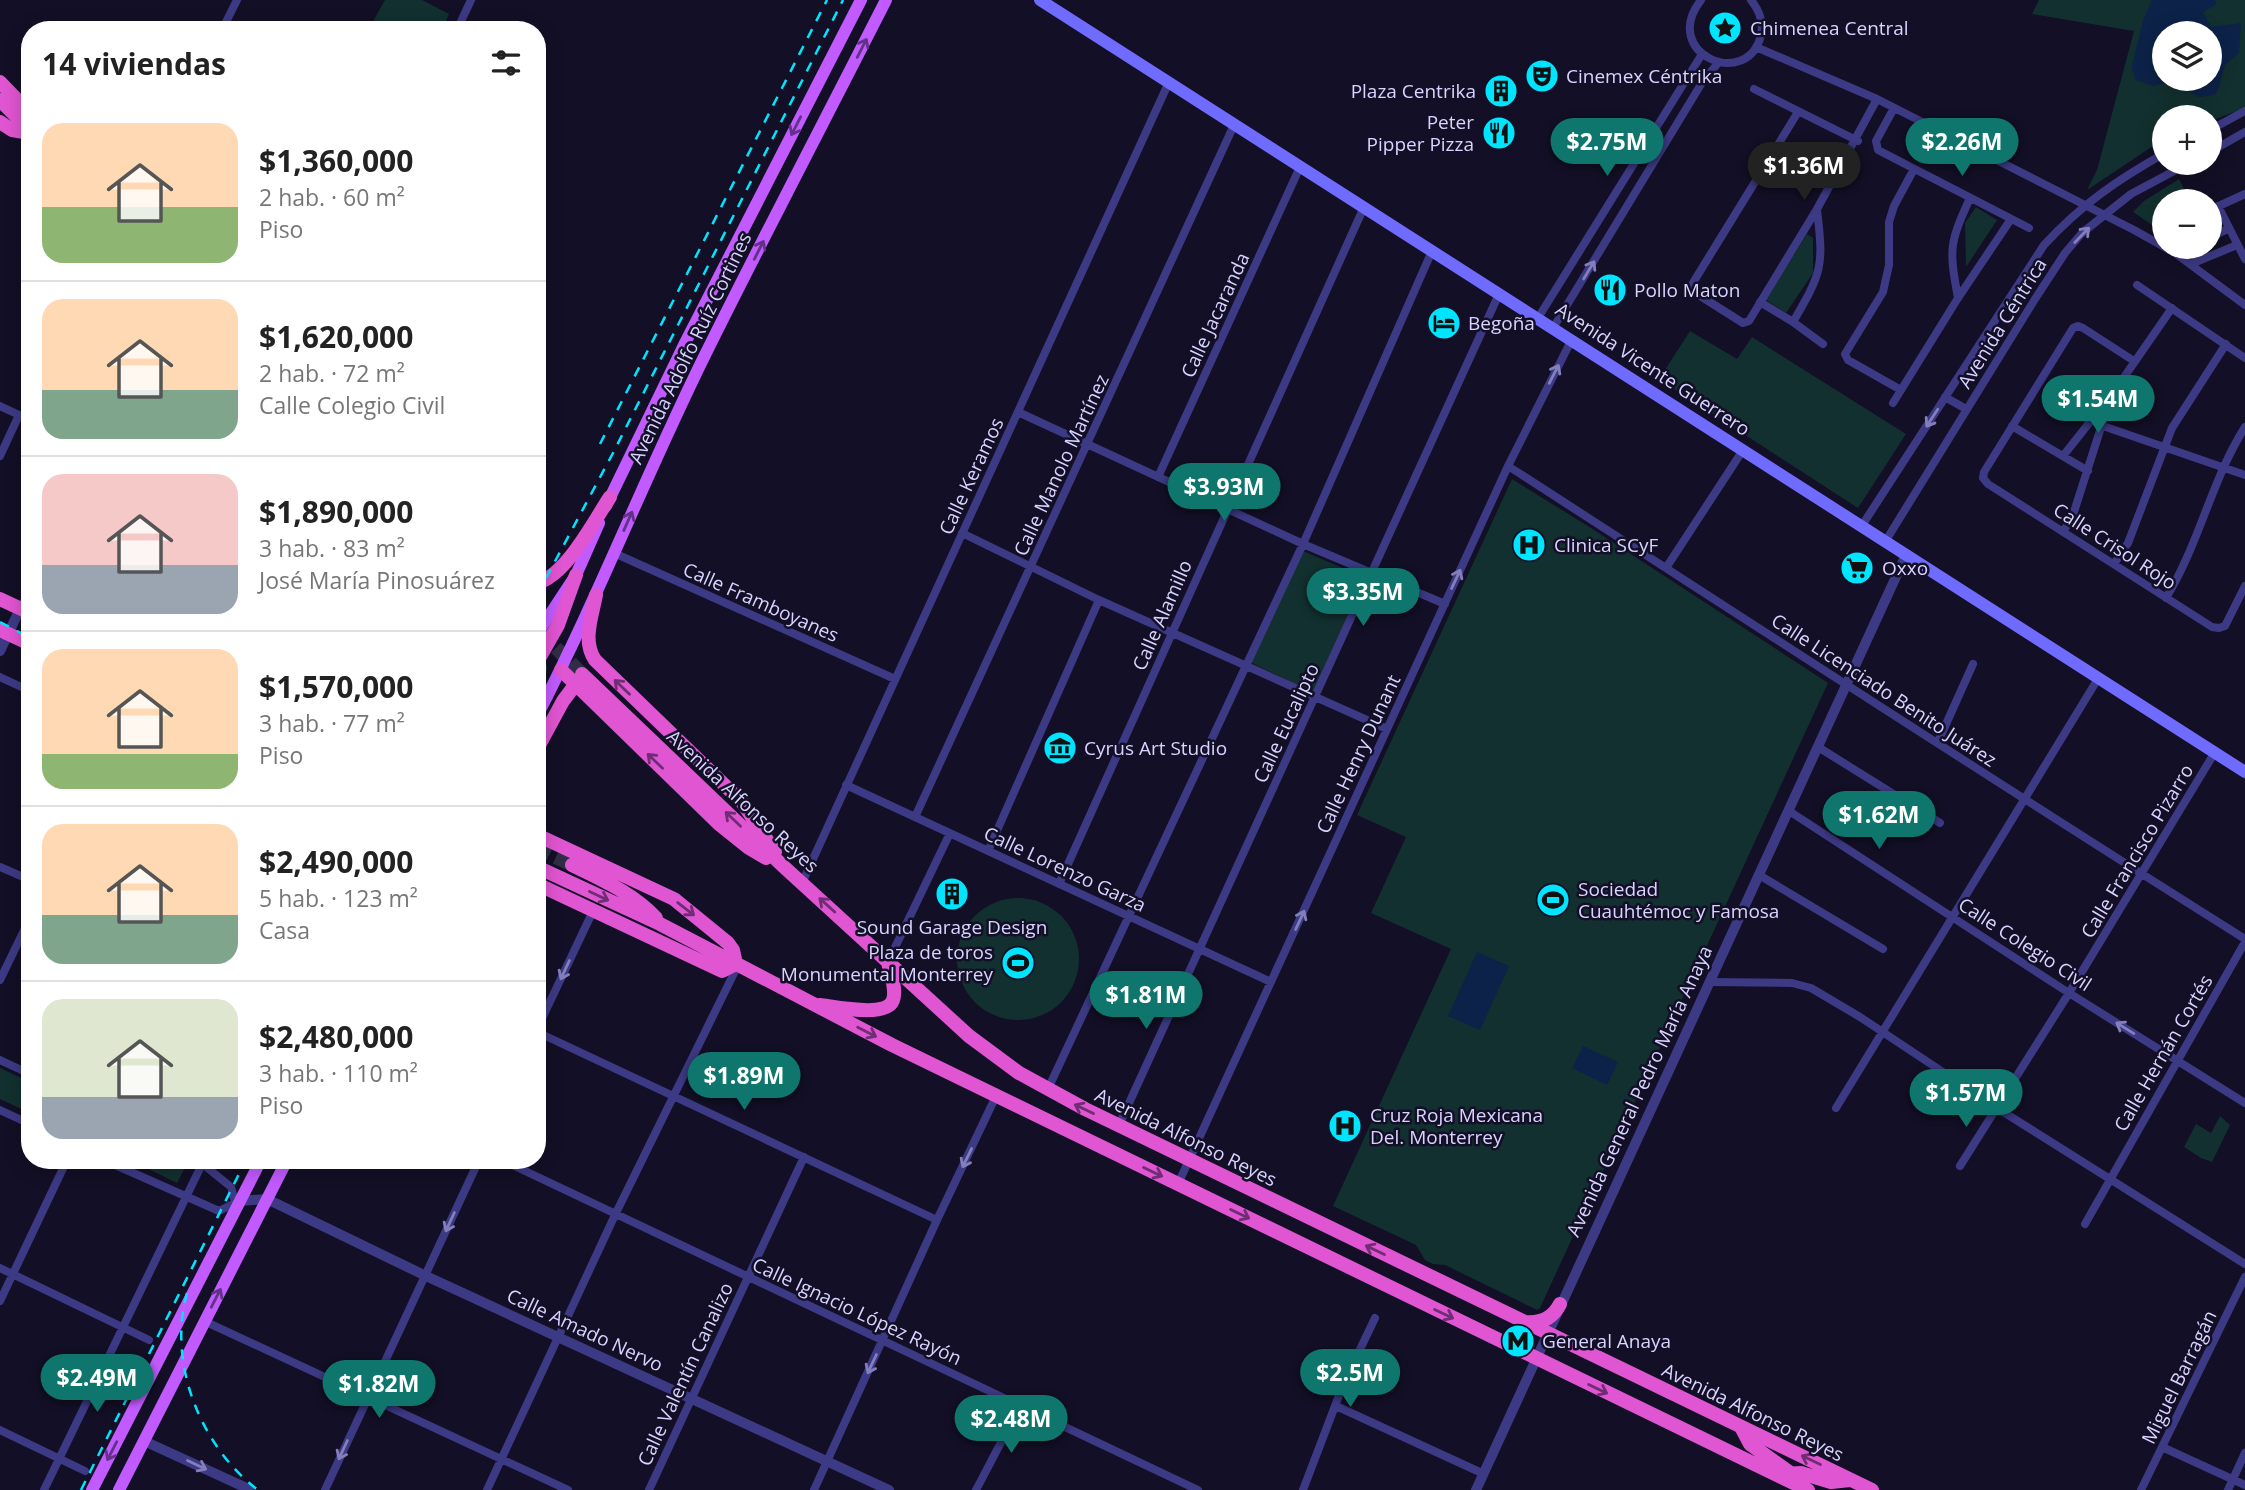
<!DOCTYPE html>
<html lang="es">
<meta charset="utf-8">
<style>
body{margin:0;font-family:"Open Sans",sans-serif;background:#f6f6f6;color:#222;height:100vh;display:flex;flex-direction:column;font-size:26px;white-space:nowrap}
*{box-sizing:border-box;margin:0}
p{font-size:23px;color:#767676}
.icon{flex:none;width:38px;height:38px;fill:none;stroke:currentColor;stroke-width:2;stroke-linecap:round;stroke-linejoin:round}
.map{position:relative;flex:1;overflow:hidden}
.sheet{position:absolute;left:21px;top:21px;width:525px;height:1148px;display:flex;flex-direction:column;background:#fff;border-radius:28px;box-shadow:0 4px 18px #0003}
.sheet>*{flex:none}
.fabs{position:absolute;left:2152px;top:21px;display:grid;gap:14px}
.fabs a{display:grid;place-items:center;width:70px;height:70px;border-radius:50%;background:#fff;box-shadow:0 4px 18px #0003;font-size:35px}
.price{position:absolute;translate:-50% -60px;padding:0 16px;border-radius:24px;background:#0f766e;color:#fff;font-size:23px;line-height:46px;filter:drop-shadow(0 2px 4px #0008)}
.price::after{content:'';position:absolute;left:50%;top:42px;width:21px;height:16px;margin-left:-10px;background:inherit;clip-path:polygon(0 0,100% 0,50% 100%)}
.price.on{background:#222;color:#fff}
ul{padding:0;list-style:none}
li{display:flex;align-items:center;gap:21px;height:175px;padding:0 21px}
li+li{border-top:2px solid #e0e0e0}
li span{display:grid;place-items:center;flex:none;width:196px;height:140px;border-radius:21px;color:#555}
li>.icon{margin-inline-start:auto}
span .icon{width:84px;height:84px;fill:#fffc;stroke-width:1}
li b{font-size:30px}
h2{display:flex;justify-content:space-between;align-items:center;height:84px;padding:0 21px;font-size:30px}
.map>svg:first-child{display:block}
.green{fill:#12302f;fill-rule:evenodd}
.water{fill:#0c2248;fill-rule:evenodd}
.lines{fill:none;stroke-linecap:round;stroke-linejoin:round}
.trunk-tunnel{stroke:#312d47;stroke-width:14;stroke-dasharray:14 7;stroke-linecap:butt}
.minor{stroke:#3d3a85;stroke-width:8}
.tertiary{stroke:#3d3a85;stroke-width:10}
.secondary{stroke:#6f6bff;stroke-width:12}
.primary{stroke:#c25bff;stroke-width:12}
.trunk{stroke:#e055d1;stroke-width:14}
.rail{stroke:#00e5ff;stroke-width:2.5;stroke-dasharray:10 9;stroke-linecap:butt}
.oneway{stroke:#623188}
.oneway2{stroke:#837fbc}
.oneway3{stroke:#6f2e73}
.labels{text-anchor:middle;stroke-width:5;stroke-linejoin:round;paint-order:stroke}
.poi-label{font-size:19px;fill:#d9d4ff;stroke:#130f26;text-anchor:start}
.street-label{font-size:19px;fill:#d9d4ff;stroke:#130f26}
</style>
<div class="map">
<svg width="2245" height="1490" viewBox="0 0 2245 1490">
<rect width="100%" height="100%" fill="#130f26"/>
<path class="green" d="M385 0H422L449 14 442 30H362L366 24 371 25Z
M2039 0H2245V108L2210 121V117H2165V138L2087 190 2097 170 2134 31 2032 14ZM2165 33H2210V79H2165Z
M2179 179 2190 201H2165V234L2133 212 2144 201Z
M1976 207 1997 220 1966 267 1965 223Z
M1807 234 1813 238V273L1786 313 1766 300Z
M1690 331 1737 359 1752 337 1906 434 1858 508 1659 379Z
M1512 479 1591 528 1828 683 1540 1308 1537 1310 1445 1265 1433 1264 1425 1260 1416 1245 1333 1206 1451 949 1371 913 1406 837 1357 815Z
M1303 551 1366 578 1314 693 1250 662Z
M957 959a61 61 0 1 1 122 0a61 61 0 1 1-122 0Z
M0 1068 30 1082V1113L0 1099Z
M2220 1116 2230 1125 2212 1162 2201 1158 2184 1147 2196 1124 2211 1133Z
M130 1160H189L177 1183Z"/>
<path class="water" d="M2152 0H2215L2217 4 2203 12 2211 27 2241 23 2239 53 2225 65 2219 87 2215 95 2199 97 2172 82 2153 86 2136 80 2132 70V65L2143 21ZM2165 33H2210V79H2165Z
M1477 952 1509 966 1480 1030 1448 1016Z
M1583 1046 1618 1062 1607 1085 1572 1068Z"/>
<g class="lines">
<path class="trunk-tunnel" d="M541 633 582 674
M537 657 540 668 537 680
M537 848 572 865"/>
<path class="minor" d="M1701 0C1659 54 1748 91 1761 35 1764 21 1759 10 1751 0
M222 30 237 0
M457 30 471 0
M1756 47 1877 99 2134 230 2175 253 2245 305
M1754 89 1858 141
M1894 108 1876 141 1878 150 2029 228
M1798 112 1691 286 1694 292 1743 323 1749 321 1817 209 1877 99
M2210 130 2245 111
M2210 152 2245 132
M2218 206 2245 259
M2210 210 2245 194
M2210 237 2228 229
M2175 253 2190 247
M2191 264 2237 245
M2137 285 2245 358
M1958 298C1949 249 1949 244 1970 198
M1760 302 1793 322 1823 344
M1538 318 1702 54
M1793 322C1822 272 1824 267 1817 210
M1553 328 1703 81 1719 62
M2134 361 2083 328 2078 326 2073 328 1984 472 1983 478 1988 484 2212 627 2219 628 2225 626 2245 586
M1901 390 1848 360 1845 354 1883 292 1889 265V222L1894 206 1914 169
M1945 397 1966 409
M1893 403 1958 298 2011 219
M0 406 30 420
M1018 412 1303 544 1445 604
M2012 426 2088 471
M2103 426 2245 475
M0 456 19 415
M2063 456 2109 398
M1508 466C1753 624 1998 784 2245 939
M1158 477 1300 167
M1861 527 2044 245C2082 204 2117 180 2165 153
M2063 532 2073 515 2111 396 2172 308
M962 533 1099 600 1387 729
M1885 542 2035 299 2065 253 2082 233 2131 194 2189 163
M614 553 895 679
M2114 564 2128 543 2172 428 2226 344
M1666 568 1743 450
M2166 598C2200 542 2211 481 2245 427
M20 609 30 590
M0 677 30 691
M1938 742 1973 664
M1818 747 1940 823
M846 785 1271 982
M1789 811 2069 993 2245 1103
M915 817 1234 125
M988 851 1099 600
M0 867 30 880
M1759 875 1883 949
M802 883 1169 82
M1059 884 1364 207
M888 962 950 833
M0 980 30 918
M1710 982 1792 983 1811 988 1860 1017 1997 1108 2245 1264
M537 1029 593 911
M537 1032 937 1220
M0 1060 30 1074
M1047 1091 1303 544 1432 251
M1836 1108 2099 677
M0 1110 30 1124
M1119 1125 1499 294
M104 1160 219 1211 239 1201
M502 1160 1198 1490
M199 1161 231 1187 235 1202
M1960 1166 2069 993 2215 752
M1178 1184 1508 466 1572 339
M2085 1224 2245 942
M0 1268 149 1340
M0 1301 67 1160
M204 1321 568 1490
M1336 1406 1484 1474
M0 1430 85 1471
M2162 1447 2245 1485
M44 1490 204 1160
M325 1490 479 1160
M487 1490 615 1215 738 965
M649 1490 804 1157
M814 1490 937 1220 996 1096
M976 1490 1020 1406
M1303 1490 1343 1385 1375 1318
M2141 1490 2245 1277
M2228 1490 2245 1453"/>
<path class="tertiary" d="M0 651 20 609
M240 1201 267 1199 426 1276 889 1490
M144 1441 251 1490
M1476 1490 1906 555"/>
<path class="secondary" d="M1040 0 2245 772"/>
<path class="primary" d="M606 506 684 345 861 0
M537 634 576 575 599 523
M537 716C598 598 646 474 705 355 764 236 826 118 886 0
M92 1490 261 1160
M119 1490 287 1160"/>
<path class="trunk" d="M0 82 30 113
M0 100 30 130
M0 122 12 130 30 133
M537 583C566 576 594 521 610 497
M596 595C592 616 582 641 595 660L742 802 775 852
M0 599 30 613
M0 630 30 644
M537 662 558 625 576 575
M561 670 719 824 749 848 766 858
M582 674 783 866 969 1036 1019 1073 1085 1109 1872 1490
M537 749 563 701 575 685
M537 835 674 899 728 943 733 950 736 964 722 971 537 884
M572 865C602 880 633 893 656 918
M537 867 660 924 892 1045 1808 1490
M820 1005C836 1007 887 1018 893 1000 897 989 890 973 888 962
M1524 1322C1541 1324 1553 1318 1560 1304
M1741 1427 1750 1444 1789 1472 1792 1481
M1781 1474 1801 1473 1831 1482 1850 1480"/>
<path class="rail" d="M600 444 827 0
M537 595 613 453 843 0
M0 622 30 638
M187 1293C167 1363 201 1447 258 1490
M81 1490 246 1160"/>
</g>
<defs><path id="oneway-shaft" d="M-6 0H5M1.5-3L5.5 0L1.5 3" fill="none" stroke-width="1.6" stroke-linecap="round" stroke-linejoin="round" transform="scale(1.75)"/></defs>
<g class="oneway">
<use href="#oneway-shaft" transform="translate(862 48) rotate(-63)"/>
<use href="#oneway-shaft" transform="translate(796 126) rotate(117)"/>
<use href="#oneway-shaft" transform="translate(759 250) rotate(-63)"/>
<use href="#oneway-shaft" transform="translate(628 521) rotate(-66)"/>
<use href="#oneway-shaft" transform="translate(216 1298) rotate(-63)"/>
<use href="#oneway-shaft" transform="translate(112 1451) rotate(117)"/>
</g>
<g class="oneway2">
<use href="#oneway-shaft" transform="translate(2082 235) rotate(-46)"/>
<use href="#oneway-shaft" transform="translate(1589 270) rotate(-59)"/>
<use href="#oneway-shaft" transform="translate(1554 374) rotate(-63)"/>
<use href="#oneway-shaft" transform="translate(1932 418) rotate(123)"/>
<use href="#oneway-shaft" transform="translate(1456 579) rotate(-65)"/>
<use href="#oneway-shaft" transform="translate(1300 920) rotate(-65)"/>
<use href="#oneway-shaft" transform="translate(565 970) rotate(115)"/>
<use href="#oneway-shaft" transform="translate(2125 1028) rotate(-148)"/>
<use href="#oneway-shaft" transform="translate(967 1158) rotate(116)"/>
<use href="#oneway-shaft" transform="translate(450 1222) rotate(115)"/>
<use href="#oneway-shaft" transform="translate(872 1364) rotate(115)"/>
<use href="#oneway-shaft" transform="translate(343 1450) rotate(115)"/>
<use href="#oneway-shaft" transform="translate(197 1465) rotate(25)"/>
</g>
<g class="oneway3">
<use href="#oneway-shaft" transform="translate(622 687) rotate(-136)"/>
<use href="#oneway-shaft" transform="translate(655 761) rotate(-136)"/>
<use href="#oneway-shaft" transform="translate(733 819) rotate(-136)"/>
<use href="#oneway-shaft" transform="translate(599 896) rotate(25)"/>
<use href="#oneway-shaft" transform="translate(827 905) rotate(-138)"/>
<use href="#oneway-shaft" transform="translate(686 909) rotate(38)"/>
<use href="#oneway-shaft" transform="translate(867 1032) rotate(27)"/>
<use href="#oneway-shaft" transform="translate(1084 1109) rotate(-154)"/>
<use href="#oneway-shaft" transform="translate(1153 1172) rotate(26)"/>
<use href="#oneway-shaft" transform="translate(1240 1214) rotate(26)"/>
<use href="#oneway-shaft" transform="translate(1375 1250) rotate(-154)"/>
<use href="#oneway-shaft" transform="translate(1444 1314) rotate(26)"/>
<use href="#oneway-shaft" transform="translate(1598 1389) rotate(26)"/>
<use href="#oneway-shaft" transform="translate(1811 1460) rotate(-154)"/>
</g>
<defs>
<symbol id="sight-disc" viewBox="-11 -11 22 22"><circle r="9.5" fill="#00e5ff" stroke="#130f26"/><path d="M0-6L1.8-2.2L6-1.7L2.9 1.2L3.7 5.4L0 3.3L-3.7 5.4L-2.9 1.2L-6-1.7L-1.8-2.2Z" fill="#111"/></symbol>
<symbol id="theatre-disc" viewBox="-11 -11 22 22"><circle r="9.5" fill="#00e5ff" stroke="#130f26"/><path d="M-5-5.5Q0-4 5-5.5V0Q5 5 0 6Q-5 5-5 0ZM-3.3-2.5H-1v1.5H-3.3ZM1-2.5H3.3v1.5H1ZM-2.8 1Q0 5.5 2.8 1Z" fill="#111"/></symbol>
<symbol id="building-disc" viewBox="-11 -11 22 22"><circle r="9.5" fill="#00e5ff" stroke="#130f26"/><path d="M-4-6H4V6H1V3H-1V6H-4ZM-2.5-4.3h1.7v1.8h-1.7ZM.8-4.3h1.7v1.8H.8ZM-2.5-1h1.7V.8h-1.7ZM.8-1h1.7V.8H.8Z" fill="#111"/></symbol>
<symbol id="restaurant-disc" viewBox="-11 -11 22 22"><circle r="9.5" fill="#00e5ff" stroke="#130f26"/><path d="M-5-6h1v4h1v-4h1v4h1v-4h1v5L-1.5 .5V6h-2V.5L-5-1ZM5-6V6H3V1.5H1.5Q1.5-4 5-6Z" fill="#111"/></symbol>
<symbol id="hotel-disc" viewBox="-11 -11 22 22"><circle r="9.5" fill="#00e5ff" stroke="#130f26"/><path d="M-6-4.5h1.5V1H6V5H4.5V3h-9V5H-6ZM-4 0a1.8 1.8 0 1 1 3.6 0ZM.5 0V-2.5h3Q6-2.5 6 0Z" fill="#111"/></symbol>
<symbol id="hospital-disc" viewBox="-11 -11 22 22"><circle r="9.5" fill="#00e5ff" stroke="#130f26"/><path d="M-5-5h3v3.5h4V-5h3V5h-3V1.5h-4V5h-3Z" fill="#111"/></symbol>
<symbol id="supermarket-disc" viewBox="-11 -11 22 22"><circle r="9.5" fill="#00e5ff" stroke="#130f26"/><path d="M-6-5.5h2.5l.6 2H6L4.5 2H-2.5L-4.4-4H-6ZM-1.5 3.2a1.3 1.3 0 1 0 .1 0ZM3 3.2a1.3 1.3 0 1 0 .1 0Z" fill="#111"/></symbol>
<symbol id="museum-disc" viewBox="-11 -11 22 22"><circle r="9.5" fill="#00e5ff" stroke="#130f26"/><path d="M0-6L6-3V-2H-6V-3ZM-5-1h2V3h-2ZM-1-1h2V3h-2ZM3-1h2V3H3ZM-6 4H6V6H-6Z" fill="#111"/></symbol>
<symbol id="stadium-disc" viewBox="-11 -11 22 22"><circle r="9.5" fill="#00e5ff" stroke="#130f26"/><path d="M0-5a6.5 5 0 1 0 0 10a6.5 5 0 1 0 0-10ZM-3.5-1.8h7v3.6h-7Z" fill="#111"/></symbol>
<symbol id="metro-disc" viewBox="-11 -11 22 22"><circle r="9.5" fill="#00e5ff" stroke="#130f26"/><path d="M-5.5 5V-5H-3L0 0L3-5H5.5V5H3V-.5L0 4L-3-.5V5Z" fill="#111"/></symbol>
</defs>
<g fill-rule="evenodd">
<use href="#sight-disc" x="1706" y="9" width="38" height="38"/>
<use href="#theatre-disc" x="1523" y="57" width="38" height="38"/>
<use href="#building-disc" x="1482" y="72" width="38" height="38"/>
<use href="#restaurant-disc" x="1480" y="114" width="38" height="38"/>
<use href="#restaurant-disc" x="1591" y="271" width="38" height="38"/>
<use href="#hotel-disc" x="1425" y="304" width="38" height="38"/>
<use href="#hospital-disc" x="1510" y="526" width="38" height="38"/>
<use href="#supermarket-disc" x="1838" y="549" width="38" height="38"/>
<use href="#museum-disc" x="1041" y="729" width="38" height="38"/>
<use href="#building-disc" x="933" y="875" width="38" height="38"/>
<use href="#stadium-disc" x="1534" y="881" width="38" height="38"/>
<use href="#stadium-disc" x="999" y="944" width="38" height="38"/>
<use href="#hospital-disc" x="1326" y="1107" width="38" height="38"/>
<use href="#metro-disc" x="1499" y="1322" width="38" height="38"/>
</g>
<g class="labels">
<g class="poi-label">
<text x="1750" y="35">Chimenea Central</text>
<text x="1566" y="83">Cinemex Céntrika</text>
<text x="1476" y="98" text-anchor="end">Plaza Centrika</text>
<text x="1474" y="129" text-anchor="end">Peter<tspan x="1474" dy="22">Pipper Pizza</tspan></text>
<text x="1634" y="297">Pollo Maton</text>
<text x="1468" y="330">Begoña</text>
<text x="1554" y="552">Clinica SCyF</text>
<text x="1882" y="575">Oxxo</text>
<text x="1084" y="755">Cyrus Art Studio</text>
<text x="1578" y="896">Sociedad<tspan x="1578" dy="22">Cuauhtémoc y Famosa</tspan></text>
<text x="952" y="934" text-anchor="middle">Sound Garage Design</text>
<text x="993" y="959" text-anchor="end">Plaza de toros<tspan x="993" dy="22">Monumental Monterrey</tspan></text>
<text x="1370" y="1122">Cruz Roja Mexicana<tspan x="1370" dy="22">Del. Monterrey</tspan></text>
<text x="1542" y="1348">General Anaya</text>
</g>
<g class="street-label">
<text transform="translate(1215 315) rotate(-65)" y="7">Calle Jacaranda</text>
<text transform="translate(2002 323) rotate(-58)" y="7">Avenida Céntrica</text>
<text transform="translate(690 348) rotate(-64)" y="7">Avenida Adolfo Ruíz Cortines</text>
<text transform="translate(1653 369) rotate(33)" y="7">Avenida Vicente Guerrero</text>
<text transform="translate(1061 465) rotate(-65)" y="7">Calle Manolo Martínez</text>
<text transform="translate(971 476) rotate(-65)" y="7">Calle Keramos</text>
<text transform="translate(2115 546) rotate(33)" y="7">Calle Crisol Rojo</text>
<text transform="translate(761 602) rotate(24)" y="7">Calle Framboyanes</text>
<text transform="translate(1162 615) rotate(-66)" y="7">Calle Alamillo</text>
<text transform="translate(1884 690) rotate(33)" y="7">Calle Licenciado Benito Juárez</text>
<text transform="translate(1286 723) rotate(-65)" y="7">Calle Eucalipto</text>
<text transform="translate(1358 754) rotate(-65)" y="7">Calle Henry Dunant</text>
<text transform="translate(743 801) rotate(43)" y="7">Avenida Alfonso Reyes</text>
<text transform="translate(2137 851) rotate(-59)" y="7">Calle Francisco Pizarro</text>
<text transform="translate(1065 869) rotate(25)" y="7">Calle Lorenzo Garza</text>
<text transform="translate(2025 944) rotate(33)" y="7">Calle Colegio Civil</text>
<text transform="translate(2163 1053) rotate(-60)" y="7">Calle Hernán Cortés</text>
<text transform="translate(1639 1091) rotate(-65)" y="7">Avenida General Pedro María Anaya</text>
<text transform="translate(1186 1137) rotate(26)" y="7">Avenida Alfonso Reyes</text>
<text transform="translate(857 1311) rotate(25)" y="7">Calle Ignacio López Rayón</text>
<text transform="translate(585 1330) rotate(25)" y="7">Calle Amado Nervo</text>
<text transform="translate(685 1374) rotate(-65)" y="7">Calle Valentín Canalizo</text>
<text transform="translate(2179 1377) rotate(-64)" y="7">Miguel Barragán</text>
<text transform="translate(1753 1412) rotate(26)" y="7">Avenida Alfonso Reyes</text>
</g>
</g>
</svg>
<div class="fabs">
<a><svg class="icon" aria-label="layers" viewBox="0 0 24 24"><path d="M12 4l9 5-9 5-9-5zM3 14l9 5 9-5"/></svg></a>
<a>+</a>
<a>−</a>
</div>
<b class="price" style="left:1607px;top:178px">$2.75M</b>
<b class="price" style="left:1962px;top:178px">$2.26M</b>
<b class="price on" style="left:1804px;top:202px">$1.36M</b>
<b class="price" style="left:2098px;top:435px">$1.54M</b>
<b class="price" style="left:1224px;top:523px">$3.93M</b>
<b class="price" style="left:1363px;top:628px">$3.35M</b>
<b class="price" style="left:1879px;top:851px">$1.62M</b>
<b class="price" style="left:1146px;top:1031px">$1.81M</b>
<b class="price" style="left:744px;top:1112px">$1.89M</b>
<b class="price" style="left:1966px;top:1129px">$1.57M</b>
<b class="price" style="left:1350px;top:1409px">$2.5M</b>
<b class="price" style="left:97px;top:1414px">$2.49M</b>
<b class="price" style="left:379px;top:1420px">$1.82M</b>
<b class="price" style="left:1011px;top:1455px">$2.48M</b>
<section class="sheet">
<h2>14 viviendas<svg class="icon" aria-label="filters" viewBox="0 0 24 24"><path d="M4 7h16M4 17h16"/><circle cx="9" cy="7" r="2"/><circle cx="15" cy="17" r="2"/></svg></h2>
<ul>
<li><span style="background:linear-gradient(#ffd9b3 60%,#8fb573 0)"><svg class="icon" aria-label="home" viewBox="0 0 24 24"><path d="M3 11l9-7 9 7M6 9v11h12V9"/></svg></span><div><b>$1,360,000</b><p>2 hab. · 60 m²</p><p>Piso</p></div></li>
<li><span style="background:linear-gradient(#ffd9b3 65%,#7fa58c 0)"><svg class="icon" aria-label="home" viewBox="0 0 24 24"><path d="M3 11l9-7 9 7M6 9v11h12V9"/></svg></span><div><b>$1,620,000</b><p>2 hab. · 72 m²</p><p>Calle Colegio Civil</p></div></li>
<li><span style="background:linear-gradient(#f6c9c9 65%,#9aa5b1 0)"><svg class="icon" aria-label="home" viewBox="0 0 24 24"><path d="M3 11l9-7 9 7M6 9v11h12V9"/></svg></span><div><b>$1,890,000</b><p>3 hab. · 83 m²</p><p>José María Pinosuárez</p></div></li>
<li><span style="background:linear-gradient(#ffd9b3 75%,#8fb573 0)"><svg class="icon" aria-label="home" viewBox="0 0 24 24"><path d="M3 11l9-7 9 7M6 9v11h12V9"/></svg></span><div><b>$1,570,000</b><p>3 hab. · 77 m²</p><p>Piso</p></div></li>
<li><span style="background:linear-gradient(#ffd9b3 65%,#7fa58c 0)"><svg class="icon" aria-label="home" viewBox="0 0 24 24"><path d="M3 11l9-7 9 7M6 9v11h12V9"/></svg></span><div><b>$2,490,000</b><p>5 hab. · 123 m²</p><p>Casa</p></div></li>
<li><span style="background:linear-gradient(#dfe7d0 70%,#9aa5b1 0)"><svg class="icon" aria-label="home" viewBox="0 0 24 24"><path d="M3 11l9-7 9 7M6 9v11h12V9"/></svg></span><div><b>$2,480,000</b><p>3 hab. · 110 m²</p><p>Piso</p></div></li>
</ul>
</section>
</div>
